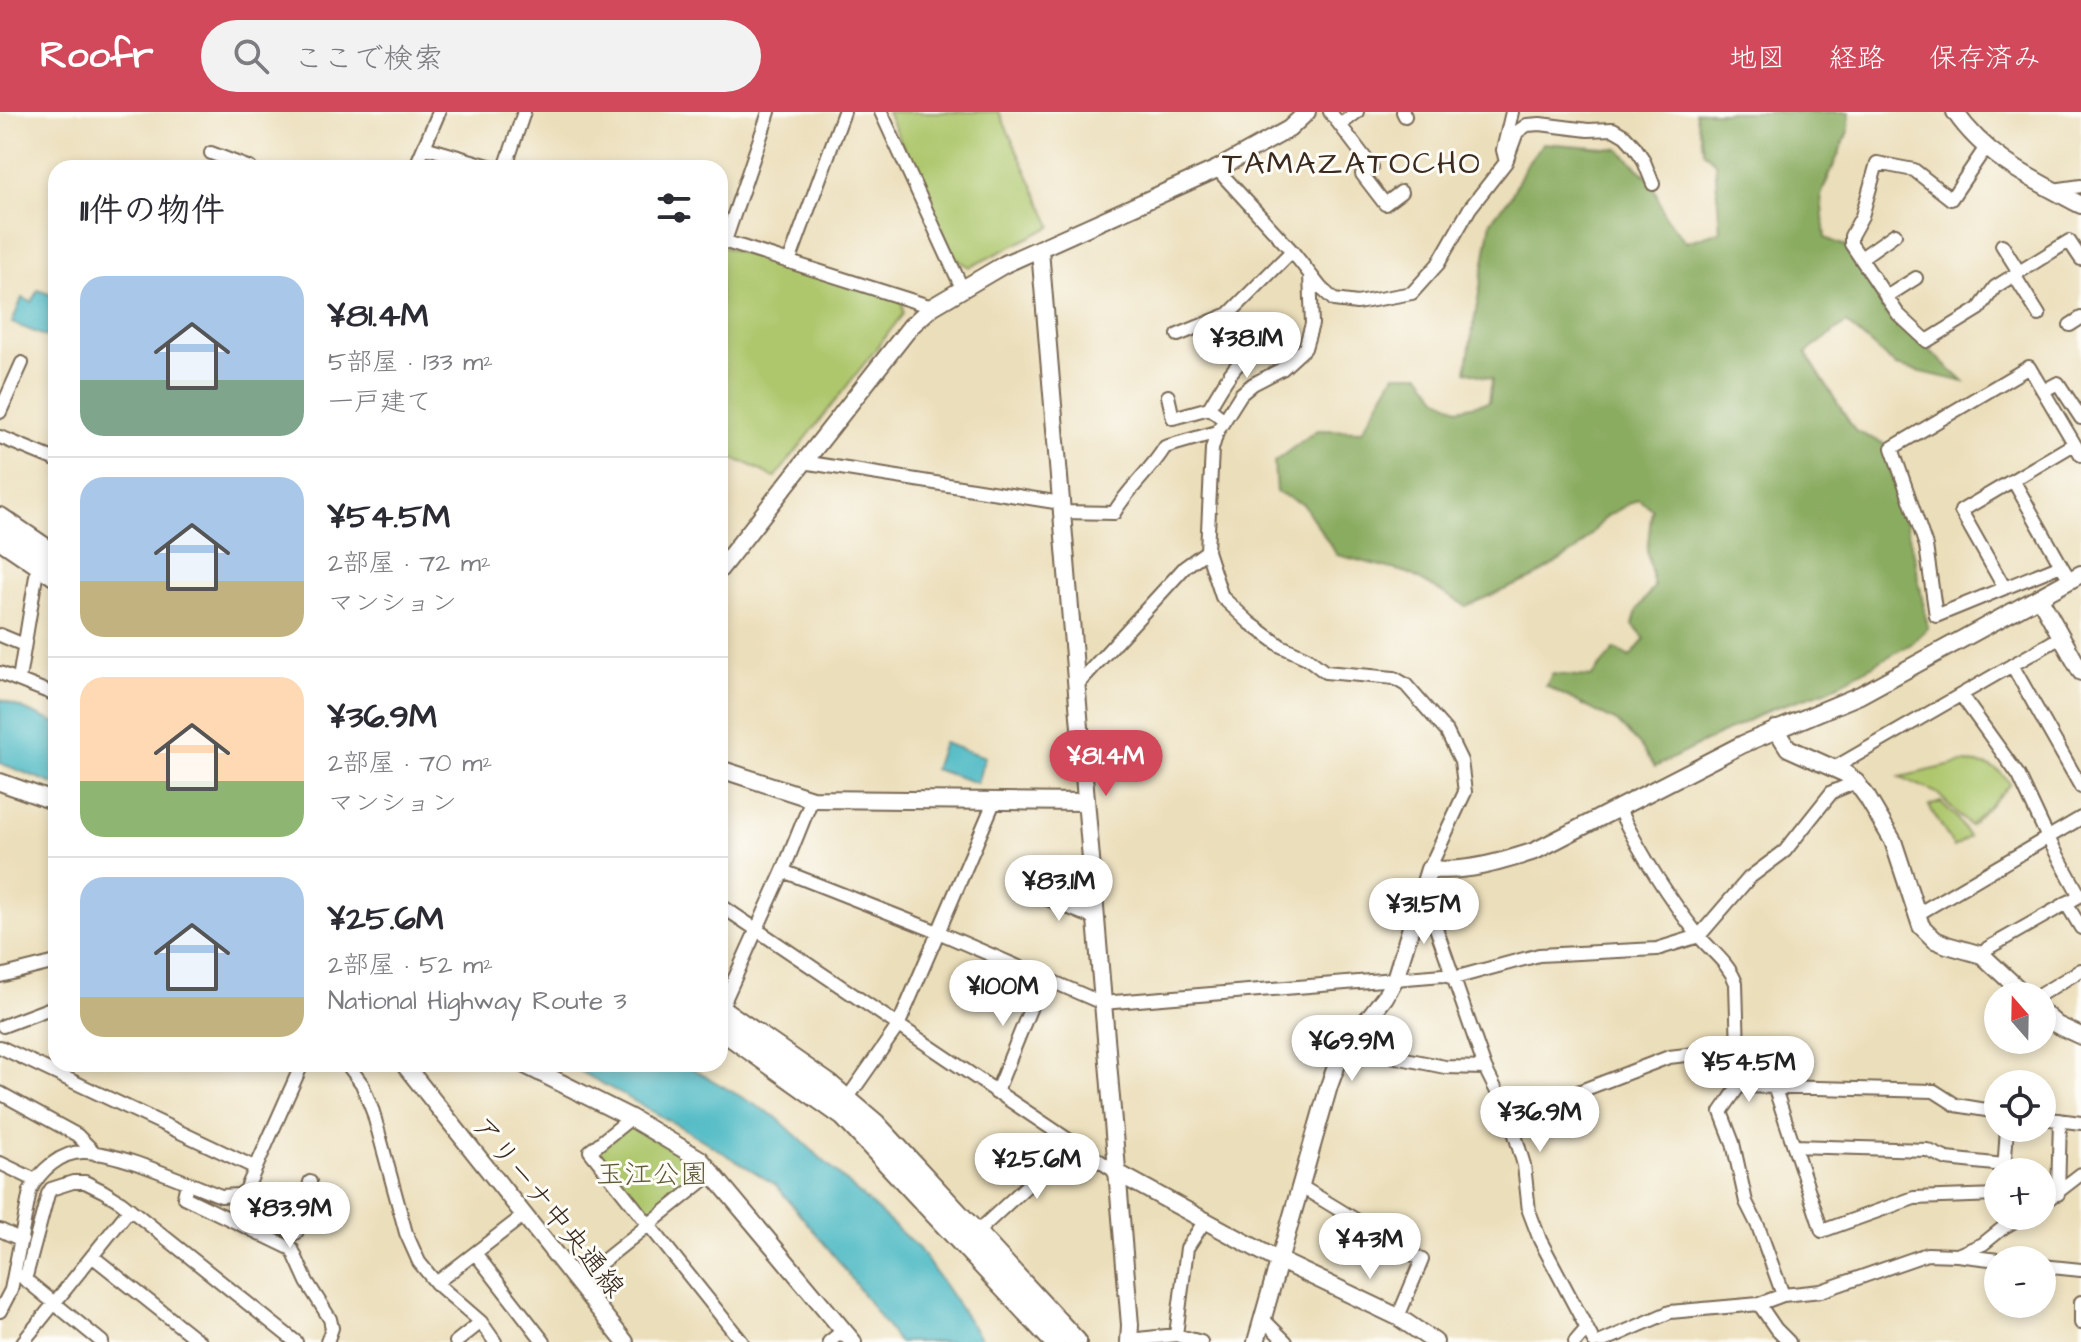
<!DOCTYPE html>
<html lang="ja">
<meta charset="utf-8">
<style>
body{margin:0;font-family:"Architects Daughter","Klee One",sans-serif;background:#f2f2f3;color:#2b2b33;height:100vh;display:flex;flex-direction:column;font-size:30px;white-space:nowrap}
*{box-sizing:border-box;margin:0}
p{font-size:26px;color:#7c7c81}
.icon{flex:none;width:44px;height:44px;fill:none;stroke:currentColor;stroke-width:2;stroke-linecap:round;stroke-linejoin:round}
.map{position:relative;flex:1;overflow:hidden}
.sheet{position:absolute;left:48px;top:48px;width:680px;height:912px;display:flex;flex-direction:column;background:#fff;border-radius:24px;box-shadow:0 4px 12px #0003}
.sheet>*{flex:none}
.needle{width:52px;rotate:340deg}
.fabs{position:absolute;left:1984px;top:870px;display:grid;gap:16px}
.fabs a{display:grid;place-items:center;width:72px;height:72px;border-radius:50%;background:#fff;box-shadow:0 4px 12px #0003;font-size:40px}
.price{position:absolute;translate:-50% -68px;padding:0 18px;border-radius:28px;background:#fff;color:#222;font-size:26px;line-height:52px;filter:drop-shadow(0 2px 4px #0008)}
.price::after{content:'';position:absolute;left:50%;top:48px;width:24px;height:18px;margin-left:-12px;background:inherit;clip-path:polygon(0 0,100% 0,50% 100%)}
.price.active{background:#d1495b;color:#fff}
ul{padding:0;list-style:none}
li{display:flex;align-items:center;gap:24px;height:200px;padding:0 32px}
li+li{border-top:2px solid #e1e1e2}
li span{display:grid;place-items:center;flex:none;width:224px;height:160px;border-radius:24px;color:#555}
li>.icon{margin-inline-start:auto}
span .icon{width:96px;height:96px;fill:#fffc;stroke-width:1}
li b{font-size:34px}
h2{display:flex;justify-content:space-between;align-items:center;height:96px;padding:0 32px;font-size:34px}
header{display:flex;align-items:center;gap:48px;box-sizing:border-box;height:112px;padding:0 40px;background:#d1495b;color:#fff}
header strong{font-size:38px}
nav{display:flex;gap:44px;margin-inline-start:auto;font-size:28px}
.search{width:560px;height:72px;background:#f2f2f3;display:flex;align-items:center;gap:20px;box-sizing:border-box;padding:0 28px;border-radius:44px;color:#7c7c81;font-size:30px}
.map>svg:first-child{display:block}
.green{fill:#aec76d;stroke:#747846;stroke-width:2}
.forest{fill:#8aac60;stroke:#626b3f;stroke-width:2}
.water{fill:#4ab8c3;stroke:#427170;stroke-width:2}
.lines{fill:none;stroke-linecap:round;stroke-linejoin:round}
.minor-casing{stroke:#796955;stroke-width:16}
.tertiary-casing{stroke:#796955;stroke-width:20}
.trunk-casing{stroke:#796955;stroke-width:24}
.minor{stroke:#fff;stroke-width:12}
.tertiary{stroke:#fff;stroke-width:16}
.trunk{stroke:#fff;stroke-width:20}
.labels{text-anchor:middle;stroke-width:6;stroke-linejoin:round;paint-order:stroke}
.park-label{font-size:28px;fill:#5e5936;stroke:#fdfcf7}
.street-label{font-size:28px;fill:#3b2a1e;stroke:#fdfcf7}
.quarter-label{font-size:32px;letter-spacing:2px;fill:#3b2a1e;stroke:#fdfcf7}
</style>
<header>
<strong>Roofr</strong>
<div class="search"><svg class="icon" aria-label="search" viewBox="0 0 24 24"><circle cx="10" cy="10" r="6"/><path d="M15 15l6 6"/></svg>ここで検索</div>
<nav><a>地図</a><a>経路</a><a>保存済み</a></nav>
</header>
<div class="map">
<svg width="2081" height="1230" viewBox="0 0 2081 1230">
<rect width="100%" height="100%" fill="#fdfcf7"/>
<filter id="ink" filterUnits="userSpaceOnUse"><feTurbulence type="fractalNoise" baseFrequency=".0125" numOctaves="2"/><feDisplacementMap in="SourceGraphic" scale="16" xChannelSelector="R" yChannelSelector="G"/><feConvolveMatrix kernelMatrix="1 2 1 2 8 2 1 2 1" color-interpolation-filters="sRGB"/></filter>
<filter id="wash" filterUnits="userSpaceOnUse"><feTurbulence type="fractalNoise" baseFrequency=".006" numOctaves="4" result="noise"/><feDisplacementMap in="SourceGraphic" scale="32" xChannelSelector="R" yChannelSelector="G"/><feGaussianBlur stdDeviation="1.8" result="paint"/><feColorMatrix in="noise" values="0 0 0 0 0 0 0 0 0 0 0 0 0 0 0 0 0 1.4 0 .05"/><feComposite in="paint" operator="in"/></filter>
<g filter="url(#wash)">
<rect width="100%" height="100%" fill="#ebdeba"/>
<path class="green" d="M887 0H999L1052 114 970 155 955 147Z
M720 134 902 189 903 202 775 366 746 351 720 343Z
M1961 651C1983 652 1998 652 2010 672L1970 714 1937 681 1900 665Z
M1941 690 1956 705 1969 725 1954 735 1929 694Z
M628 1014C648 1025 691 1043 700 1063L650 1102H644L597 1044 598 1037Z"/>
<path class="forest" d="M1695 0H1849V17L1821 83 1825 126 1848 135 1895 206 1964 270 1896 254 1846 211 1806 241 1855 319 1883 331 1912 434 1928 516 1911 532 1828 578 1771 597 1655 655 1639 632 1617 610 1546 574 1552 562 1591 565 1615 537 1630 545 1645 527 1633 513 1637 498 1654 475 1647 439 1652 397 1638 387 1607 404 1577 438 1532 466 1466 494 1408 461 1337 443 1303 392 1276 380 1274 350 1317 318 1362 319 1395 262H1420L1438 285 1459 297 1489 290 1492 267 1466 259 1491 109 1511 84 1525 55 1543 31 1619 37 1651 68 1666 106 1686 130 1720 119 1715 50 1704 40Z"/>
<path class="water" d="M38 178 55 184 50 195 56 198V217L52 227 12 211 22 186 32 190Z
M0 587 56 611V673L0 651Z
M943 631 985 645 977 671 934 657Z
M567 952H684L776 1005 919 1137 983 1230H898L837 1147 776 1073 686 1018Z"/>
</g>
<g filter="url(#ink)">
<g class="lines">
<defs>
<path id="minor" d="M881 0 962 176
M1330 0 1372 55 1362 62 1385 92 1401 80
M1403 0 1405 4
M1340 13 1357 0
M424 35 496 56
M1986 35 1951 87 1914 58 1877 51 1862 104 1851 124V132L1898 202 1927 229 1979 197 1995 175 2069 129 2081 147
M211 41 250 56
M1506 50 1503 38 1512 0
M415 56 439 0
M505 56 524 0
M1217 57 1292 139 1320 175 1334 188 1357 191 1412 181 1438 152 1470 96 1506 50 1517 20 1527 13 1540 12 1588 18 1613 17 1625 24 1635 35 1643 47 1653 72
M2053 78 2081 74
M720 128 932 195
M725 129 769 0
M2002 133 2019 160
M1861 146 1895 122
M789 150 844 0
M1310 163 1312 212 1305 236 1282 257 1253 272 1241 282 1217 320 1212 337 1207 439 1222 485 1250 511 1281 534 1307 546 1325 560 1394 566 1406 573 1447 620 1461 649 1465 680 1429 757
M2014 163 2039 203
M1886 185 1916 166
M2070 213 2081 206
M1178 223 1229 202 1292 139
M2043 279 2058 271 2081 306
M1168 284 1173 306 1209 296
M0 300 22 251
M1223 307 1209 296C1223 273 1236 246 1262 234
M0 325 56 348
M803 350 1061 391
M2013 368 2061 453
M1062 400 1114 401C1128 376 1150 360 1165 335L1217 320
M2070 468 2061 453 1936 504 1926 434 1892 336 2029 255 2081 343
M2004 475 1961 399 2074 332
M0 523 24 533
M2012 553 2081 675
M0 561 56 583
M19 567 38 452
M1076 574 1185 455 1207 439
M1961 583 2019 664 2048 726 2080 784
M1834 656 2061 525
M1619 698C1641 742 1667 784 1698 823 1712 840 1728 850 1736 871L1739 974 1721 1000 1733 1031 1746 1090 1758 1114 1783 1183
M783 759 938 820 1102 891 1443 863 1454 866 1539 843 1657 837 1699 824 1749 766 1785 739 1832 680 1856 670
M1036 782 1096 807
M1420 784 1427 790 1485 956 1510 1006 1524 1053 1529 1099 1540 1128 1594 1230
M2066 791 2081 816
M720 793 1116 1060
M1916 803 2081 706
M1982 843 1988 836 2081 783
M0 864 56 850
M2038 884 2081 858
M720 899 783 759 812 687
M3 914 56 894
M0 935 256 1056
M1346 935 1445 955 1485 956
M347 952 362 972 373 1000 406 1121 419 1150 436 1171 481 1210 495 1230
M1739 974 1934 979 1956 993 1998 1000
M1774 974 1822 1119 1914 1086 1998 1083
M0 981 77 1023 96 1042
M996 981 1043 865
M847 987 898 914 994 690
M631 1006 590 1039 742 1230
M1510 1006 1669 945 1737 937
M2042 1006 2081 1011
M1794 1034 1927 1038 1947 1047 2004 1053
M0 1051 35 1068
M2004 1060 2007 1016
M187 1071 184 1085 292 1137 307 1170 330 1207 332 1216 327 1230
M1300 1074 1422 1148 1398 1205
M2058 1082 2060 1008
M236 1084 242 1096 296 1121 303 1104 310 1070
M2042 1092 2081 1062
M0 1118 22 1128
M976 1121 1074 1030
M475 1141 544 1230
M1957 1143 1983 1132 2004 1115 2023 1104
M92 1144 200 1230
M2042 1154 2081 1158
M21 1164 102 1230
M25 1168 48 1082 51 1077 73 1070H85L103 1079 121 1090 296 1230
M577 1170 713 1061
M436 1171 523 1104
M2081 1190V1211
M1759 1192 1776 1217 1789 1230
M0 1199 11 1178 30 1079C39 1059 61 1040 83 1040 117 1039 187 1071 221 1084L239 1083 246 1078 302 952
M1264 1208 1286 1230
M1176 1223 1187 1136 1206 1107
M1129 1228 1176 1223 1201 1230
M23 1230 130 1097
M456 1230 481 1210
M829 1230 844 1218
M1575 1230 1587 1216
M1601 1230 1670 1200 1759 1192 1783 1183 1821 1179 1927 1142 1957 1143 1998 1148"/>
<path id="tertiary" d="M1955 0C1986 46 2034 68 2081 93
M1040 138 1130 1213 1129 1230
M720 457 911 214 932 195 1005 152 1217 57 1289 17 1307 0
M2039 485 2081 560
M1776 617 1788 636 1846 662 1856 670 1867 685 1893 729 1921 814 1935 828 1947 833 1982 843 2026 884
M720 657 812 687 1086 690
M0 670 56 690
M2042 900 2057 913 2081 924
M404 952 625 1230
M523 952 631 1006 700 1047 853 1230
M1116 1060 1270 1144 1398 1205 1435 1230
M1256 1230 1329 974 1341 941 1385 885 1395 867 1429 757C1465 761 1501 750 1535 739L1743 632 1860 583 2081 462"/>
<path id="trunk" d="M0 406 56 444
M0 426 56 464
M720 897 829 973 875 1012 1076 1230
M720 916 844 1004 1055 1230"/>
</defs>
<use href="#minor" class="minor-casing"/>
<use href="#tertiary" class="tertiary-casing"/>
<use href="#trunk" class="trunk-casing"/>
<use href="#minor" class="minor"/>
<use href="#tertiary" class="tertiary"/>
<use href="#trunk" class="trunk"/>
</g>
</g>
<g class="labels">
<g class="park-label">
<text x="652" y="1071">玉江公園</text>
</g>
<g class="street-label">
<text transform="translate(549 1094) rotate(51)" y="10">アリーナ中央通線</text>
</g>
<g class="quarter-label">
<text x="1352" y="61">TAMAZATOCHO</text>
</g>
</g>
</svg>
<div class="fabs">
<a><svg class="needle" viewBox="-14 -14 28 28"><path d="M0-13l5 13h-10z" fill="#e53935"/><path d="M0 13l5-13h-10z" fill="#7c7c81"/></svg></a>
<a><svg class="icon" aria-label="locate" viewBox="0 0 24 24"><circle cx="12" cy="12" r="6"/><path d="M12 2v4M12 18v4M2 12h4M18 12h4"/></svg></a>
<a>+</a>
<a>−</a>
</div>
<b class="price" style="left:1247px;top:268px">¥38.1M</b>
<b class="price active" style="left:1106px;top:686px">¥81.4M</b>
<b class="price" style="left:1059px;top:811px">¥83.1M</b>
<b class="price" style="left:1424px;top:834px">¥31.5M</b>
<b class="price" style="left:1003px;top:916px">¥100M</b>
<b class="price" style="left:1352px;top:971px">¥69.9M</b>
<b class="price" style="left:1749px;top:992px">¥54.5M</b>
<b class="price" style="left:1540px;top:1042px">¥36.9M</b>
<b class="price" style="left:1037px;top:1089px">¥25.6M</b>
<b class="price" style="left:290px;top:1138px">¥83.9M</b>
<b class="price" style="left:1370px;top:1169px">¥43M</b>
<section class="sheet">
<h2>11件の物件<svg class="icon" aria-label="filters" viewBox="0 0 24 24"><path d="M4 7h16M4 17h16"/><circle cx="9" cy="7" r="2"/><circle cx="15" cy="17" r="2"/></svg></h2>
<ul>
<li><span style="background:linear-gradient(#a9c7e8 65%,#7fa58c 0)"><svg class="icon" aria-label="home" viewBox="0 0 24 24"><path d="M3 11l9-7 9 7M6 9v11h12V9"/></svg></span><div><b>¥81.4M</b><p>5部屋 · 133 m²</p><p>一戸建て</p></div></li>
<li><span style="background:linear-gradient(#a9c7e8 65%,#c2b280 0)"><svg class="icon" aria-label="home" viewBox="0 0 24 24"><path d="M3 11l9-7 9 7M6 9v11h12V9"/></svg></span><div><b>¥54.5M</b><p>2部屋 · 72 m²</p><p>マンション</p></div></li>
<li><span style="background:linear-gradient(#ffd9b3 65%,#8fb573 0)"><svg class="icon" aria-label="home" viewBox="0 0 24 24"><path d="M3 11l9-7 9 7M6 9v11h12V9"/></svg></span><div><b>¥36.9M</b><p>2部屋 · 70 m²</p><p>マンション</p></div></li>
<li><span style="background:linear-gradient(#a9c7e8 75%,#c2b280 0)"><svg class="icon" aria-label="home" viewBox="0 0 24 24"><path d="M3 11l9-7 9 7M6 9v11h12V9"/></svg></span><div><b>¥25.6M</b><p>2部屋 · 52 m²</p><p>National Highway Route 3</p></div></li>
</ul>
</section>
</div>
